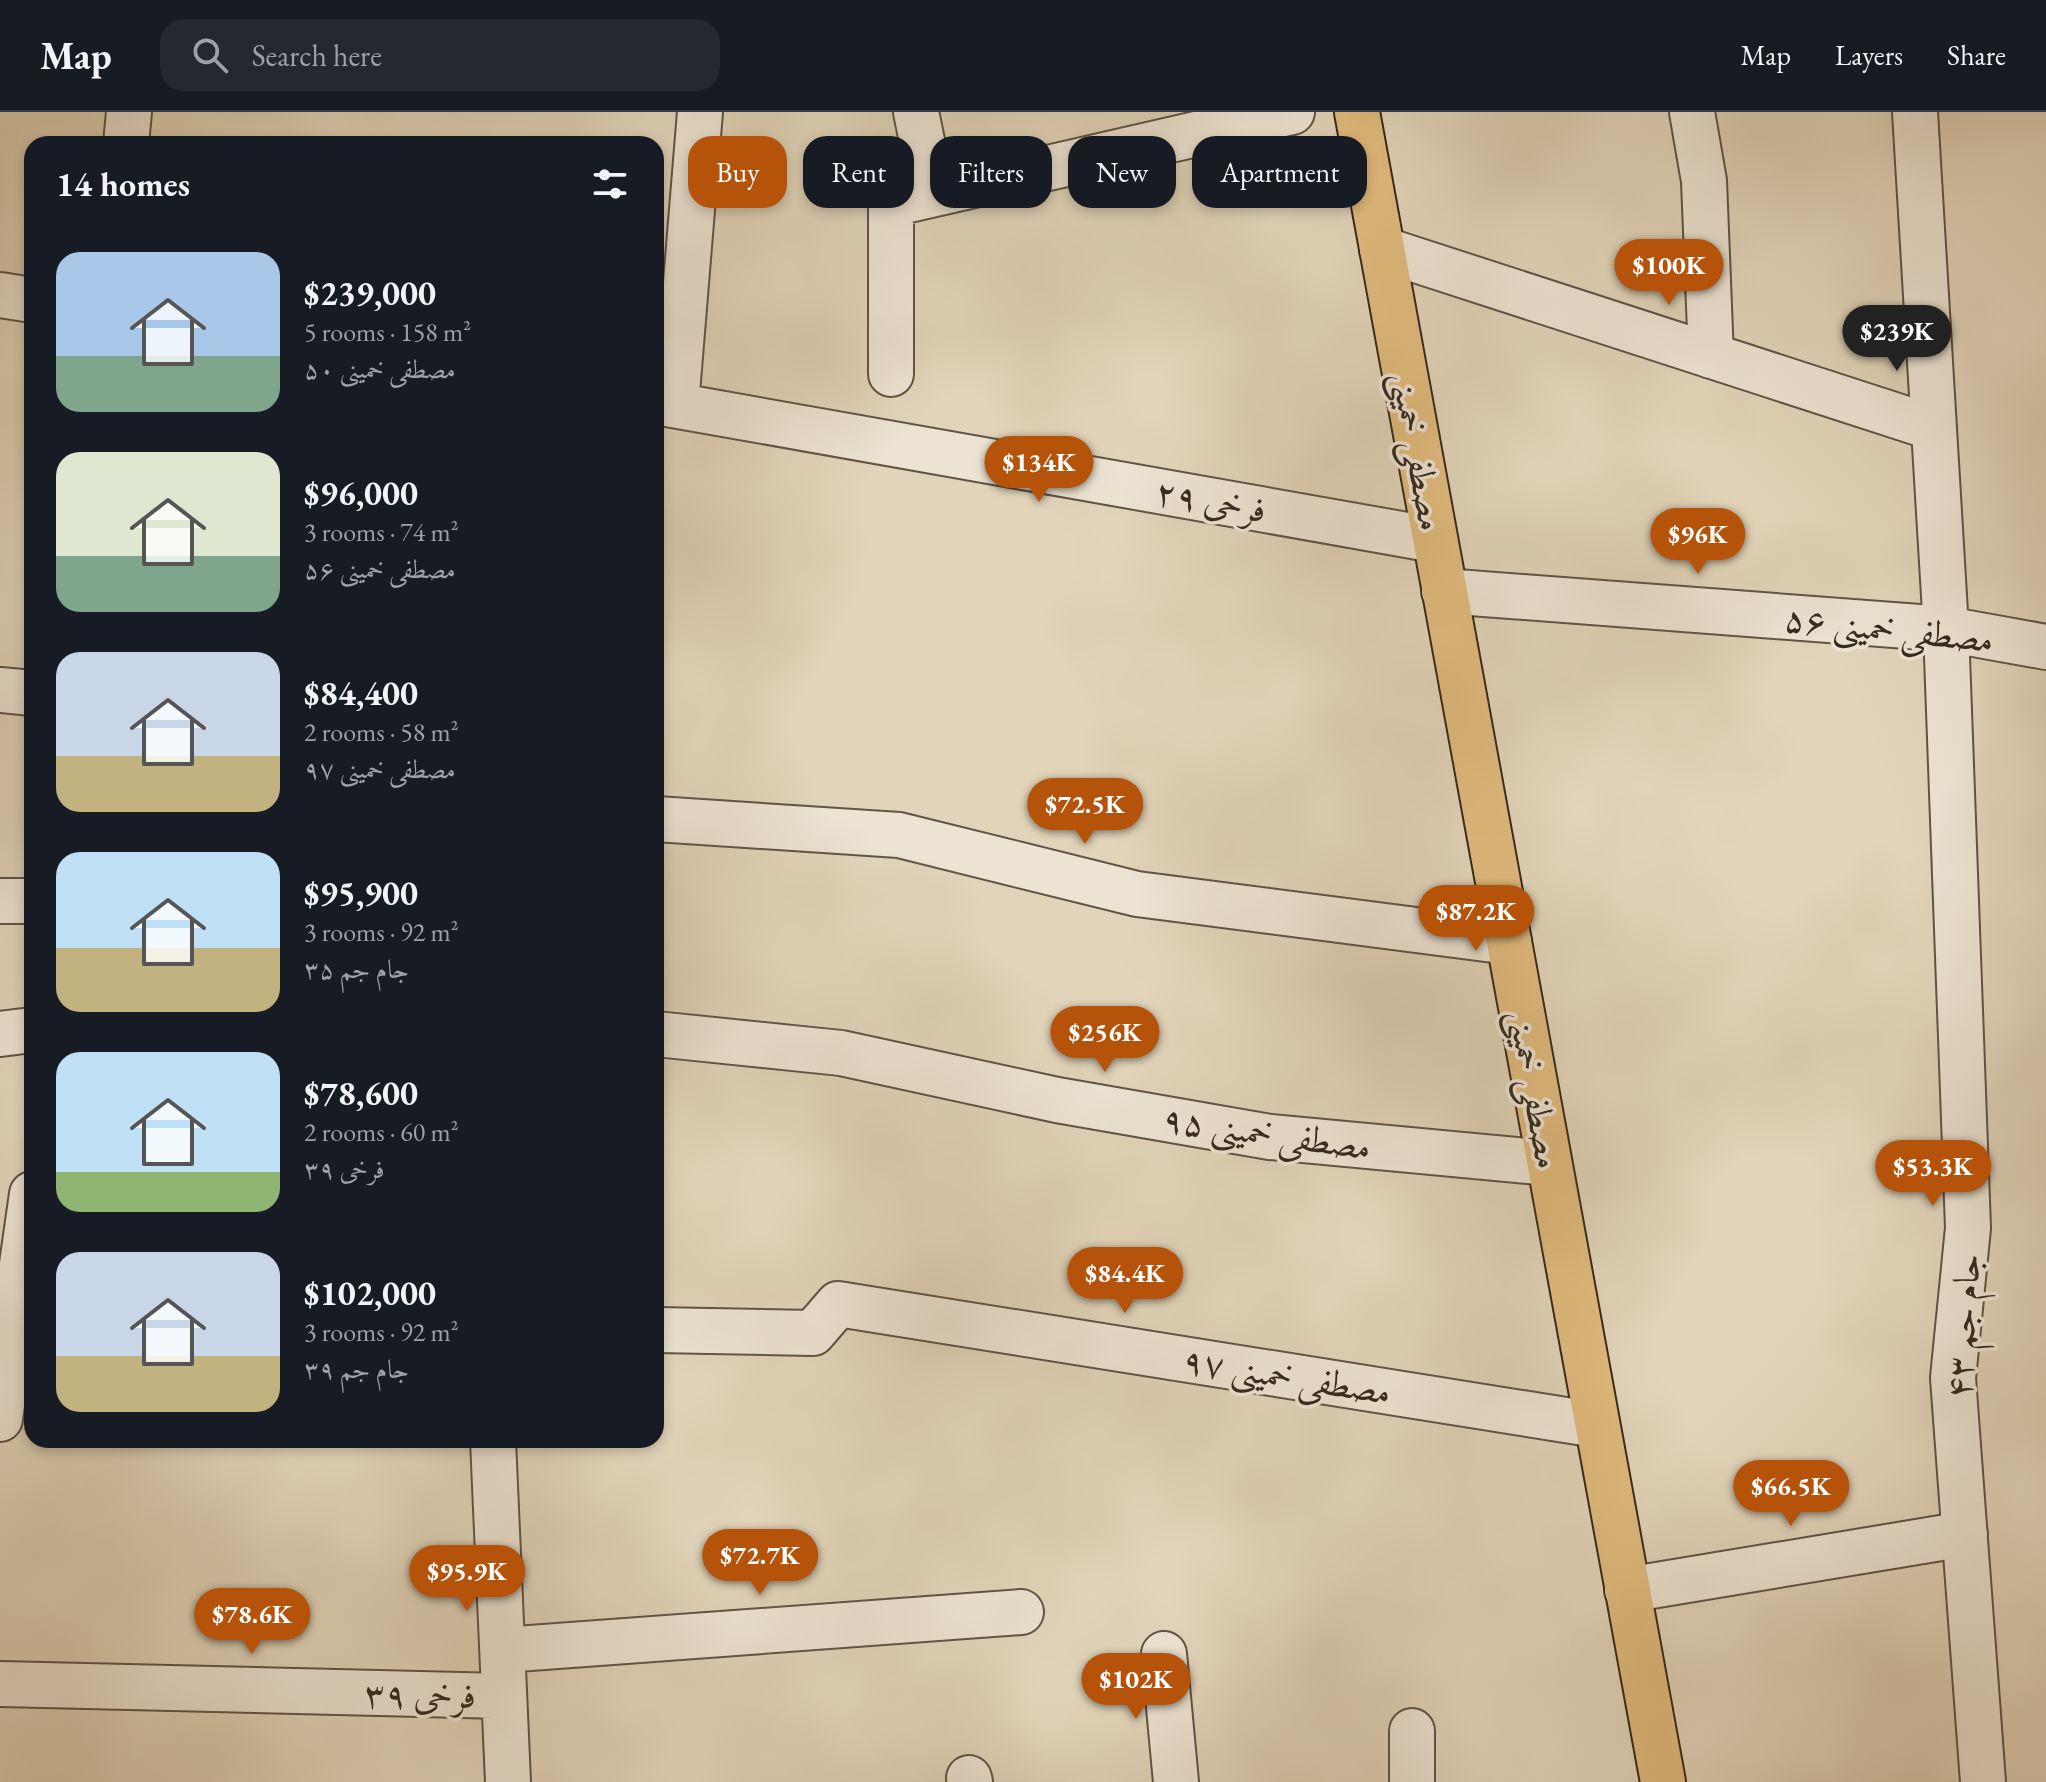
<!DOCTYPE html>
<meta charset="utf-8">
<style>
body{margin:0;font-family:"EB Garamond",Amiri,serif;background:#242831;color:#f1f3f6;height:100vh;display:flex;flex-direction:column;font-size:30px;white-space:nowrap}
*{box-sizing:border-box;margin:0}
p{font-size:26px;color:#9ea1a6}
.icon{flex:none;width:44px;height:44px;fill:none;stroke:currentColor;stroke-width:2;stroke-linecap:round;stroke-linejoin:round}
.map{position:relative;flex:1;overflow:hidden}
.panel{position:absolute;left:24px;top:24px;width:640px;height:1312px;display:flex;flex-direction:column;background:#171b24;border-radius:24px;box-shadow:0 4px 12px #0003}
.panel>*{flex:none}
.top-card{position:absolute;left:688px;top:24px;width:760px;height:72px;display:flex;gap:16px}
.price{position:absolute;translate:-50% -68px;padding:0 18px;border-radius:28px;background:#b45309;color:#fff;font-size:26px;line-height:52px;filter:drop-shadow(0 2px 4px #0008)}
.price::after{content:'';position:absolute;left:50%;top:48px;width:24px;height:18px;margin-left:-12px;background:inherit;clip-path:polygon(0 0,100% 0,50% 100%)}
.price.selected{background:#222;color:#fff}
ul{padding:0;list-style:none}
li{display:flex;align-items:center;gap:24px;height:200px;padding:0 32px}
li span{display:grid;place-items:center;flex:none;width:224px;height:160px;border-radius:24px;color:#555}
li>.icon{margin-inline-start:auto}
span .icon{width:96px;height:96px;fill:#fffc;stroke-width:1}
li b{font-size:34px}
h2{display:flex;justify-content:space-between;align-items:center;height:96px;padding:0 32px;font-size:34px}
.tag{padding:0 28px;border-radius:24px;background:#171b24;box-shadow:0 4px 12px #0003;font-size:28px;line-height:72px}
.tag.selected{background:#b45309;color:#fff}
header{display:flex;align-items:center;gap:48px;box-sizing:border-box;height:112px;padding:0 40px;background:#171b24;border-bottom:2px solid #363941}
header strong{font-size:38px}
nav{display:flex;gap:44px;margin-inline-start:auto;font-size:28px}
.search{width:560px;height:72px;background:#242831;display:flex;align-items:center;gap:20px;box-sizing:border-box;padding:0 28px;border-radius:24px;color:#9ea1a6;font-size:30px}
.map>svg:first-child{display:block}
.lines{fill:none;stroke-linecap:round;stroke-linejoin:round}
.minor-casing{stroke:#605446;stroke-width:48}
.major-casing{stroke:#352a1f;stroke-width:48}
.minor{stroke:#ece3d2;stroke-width:44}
.major{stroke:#e0ba7c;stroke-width:44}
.labels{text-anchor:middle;stroke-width:7;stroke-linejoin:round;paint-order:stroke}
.street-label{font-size:36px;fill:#352a1f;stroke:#ece3d2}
</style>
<header>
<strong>Map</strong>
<div class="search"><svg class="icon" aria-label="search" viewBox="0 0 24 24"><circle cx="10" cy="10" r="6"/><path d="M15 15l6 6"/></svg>Search here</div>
<nav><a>Map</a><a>Layers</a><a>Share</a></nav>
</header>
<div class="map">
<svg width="2046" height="1670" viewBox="0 0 2046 1670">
<rect width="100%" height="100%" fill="#e1d4b9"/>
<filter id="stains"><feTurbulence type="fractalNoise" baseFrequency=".0025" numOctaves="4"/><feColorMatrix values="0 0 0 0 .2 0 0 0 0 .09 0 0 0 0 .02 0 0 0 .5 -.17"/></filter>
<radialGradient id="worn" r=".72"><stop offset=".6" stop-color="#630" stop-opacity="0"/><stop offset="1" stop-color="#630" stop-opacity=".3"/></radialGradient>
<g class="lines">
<defs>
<path id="minor" d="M916 0 933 82
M1692 0 1704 69 1711 244
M1915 0 1946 517 1968 1116 1953 1266 1983 1670
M126 32 129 0
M1382 137 1934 316
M0 183 32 188
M891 262V92L1292 0
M656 290 1435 428
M676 293 700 0
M1444 479 1946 517 2046 535
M0 578 32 581
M656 707 899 723 1137 782 1509 830
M0 789H32
M0 922 32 918
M656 922 841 941 1057 988 1270 1025 1549 1051
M656 1218 813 1221 838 1192 1597 1313
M0 1307 32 1082
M493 1328 508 1670
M1627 1478 1965 1422
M503 1538 1021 1500
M1164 1542 1176 1670
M0 1572 503 1584
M969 1666 970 1670
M1412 1670V1619"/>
<path id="major" d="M1357 0 1663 1670"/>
</defs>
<use href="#minor" class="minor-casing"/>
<use href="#major" class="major-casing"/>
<use href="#minor" class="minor"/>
<use href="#major" class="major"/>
</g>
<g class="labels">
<g class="street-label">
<text transform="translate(1419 339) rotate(80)" y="13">مصطفی خمینی</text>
<text transform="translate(1211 388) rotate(10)" y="13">فرخی ۲۹</text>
<text transform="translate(1889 516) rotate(6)" y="13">مصطفی خمینی ۵۶</text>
<text transform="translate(1536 977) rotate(80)" y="13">مصطفی خمینی</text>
<text transform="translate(1267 1020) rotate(8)" y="13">مصطفی خمینی ۹۵</text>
<text transform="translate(1962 1214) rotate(-86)" y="13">جام جم ۴۳</text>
<text transform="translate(1287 1263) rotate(9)" y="13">مصطفی خمینی ۹۷</text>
<text transform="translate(420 1582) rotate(1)" y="13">فرخی ۳۹</text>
</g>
</g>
<rect width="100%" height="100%" filter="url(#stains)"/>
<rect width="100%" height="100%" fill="url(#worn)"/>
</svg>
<b class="price" style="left:1669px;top:195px">$100K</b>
<b class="price selected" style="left:1897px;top:261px">$239K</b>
<b class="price" style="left:1039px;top:392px">$134K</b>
<b class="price" style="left:1698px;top:464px">$96K</b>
<b class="price" style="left:1085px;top:734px">$72.5K</b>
<b class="price" style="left:1476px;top:841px">$87.2K</b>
<b class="price" style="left:1105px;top:962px">$256K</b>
<b class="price" style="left:1933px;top:1096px">$53.3K</b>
<b class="price" style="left:1125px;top:1203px">$84.4K</b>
<b class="price" style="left:1791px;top:1416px">$66.5K</b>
<b class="price" style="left:760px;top:1485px">$72.7K</b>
<b class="price" style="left:467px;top:1501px">$95.9K</b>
<b class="price" style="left:252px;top:1544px">$78.6K</b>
<b class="price" style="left:1136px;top:1609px">$102K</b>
<div class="top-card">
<a class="tag selected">Buy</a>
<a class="tag">Rent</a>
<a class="tag">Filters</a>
<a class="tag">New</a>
<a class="tag">Apartment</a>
</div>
<section class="panel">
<h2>14 homes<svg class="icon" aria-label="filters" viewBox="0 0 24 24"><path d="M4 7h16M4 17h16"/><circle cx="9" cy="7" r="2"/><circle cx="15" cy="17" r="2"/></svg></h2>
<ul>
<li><span style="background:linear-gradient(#a9c7e8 65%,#7fa58c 0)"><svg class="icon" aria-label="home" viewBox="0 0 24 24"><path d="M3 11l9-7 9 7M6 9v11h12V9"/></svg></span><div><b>$239,000</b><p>5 rooms · 158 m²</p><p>مصطفی خمینی ۵۰</p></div></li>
<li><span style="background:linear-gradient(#dfe7d0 65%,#7fa58c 0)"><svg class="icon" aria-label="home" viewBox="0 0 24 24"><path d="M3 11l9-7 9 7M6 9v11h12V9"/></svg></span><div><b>$96,000</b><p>3 rooms · 74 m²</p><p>مصطفی خمینی ۵۶</p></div></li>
<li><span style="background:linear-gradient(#c9d6e8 65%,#c2b280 0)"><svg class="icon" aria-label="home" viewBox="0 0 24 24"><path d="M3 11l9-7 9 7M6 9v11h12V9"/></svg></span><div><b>$84,400</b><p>2 rooms · 58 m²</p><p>مصطفی خمینی ۹۷</p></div></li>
<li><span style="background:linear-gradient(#bfe0f5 60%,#c2b280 0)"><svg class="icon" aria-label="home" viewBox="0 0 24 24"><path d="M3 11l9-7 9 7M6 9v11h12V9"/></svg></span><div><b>$95,900</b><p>3 rooms · 92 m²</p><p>جام جم ۳۵</p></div></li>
<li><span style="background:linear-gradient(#bfe0f5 75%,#8fb573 0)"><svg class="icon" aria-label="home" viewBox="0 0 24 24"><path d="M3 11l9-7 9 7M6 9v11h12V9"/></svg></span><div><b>$78,600</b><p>2 rooms · 60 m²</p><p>فرخی ۳۹</p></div></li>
<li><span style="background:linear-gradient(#c9d6e8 65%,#c2b280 0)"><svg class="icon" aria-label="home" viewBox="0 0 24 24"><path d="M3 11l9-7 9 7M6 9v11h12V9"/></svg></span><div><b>$102,000</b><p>3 rooms · 92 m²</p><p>جام جم ۳۹</p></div></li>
</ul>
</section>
</div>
